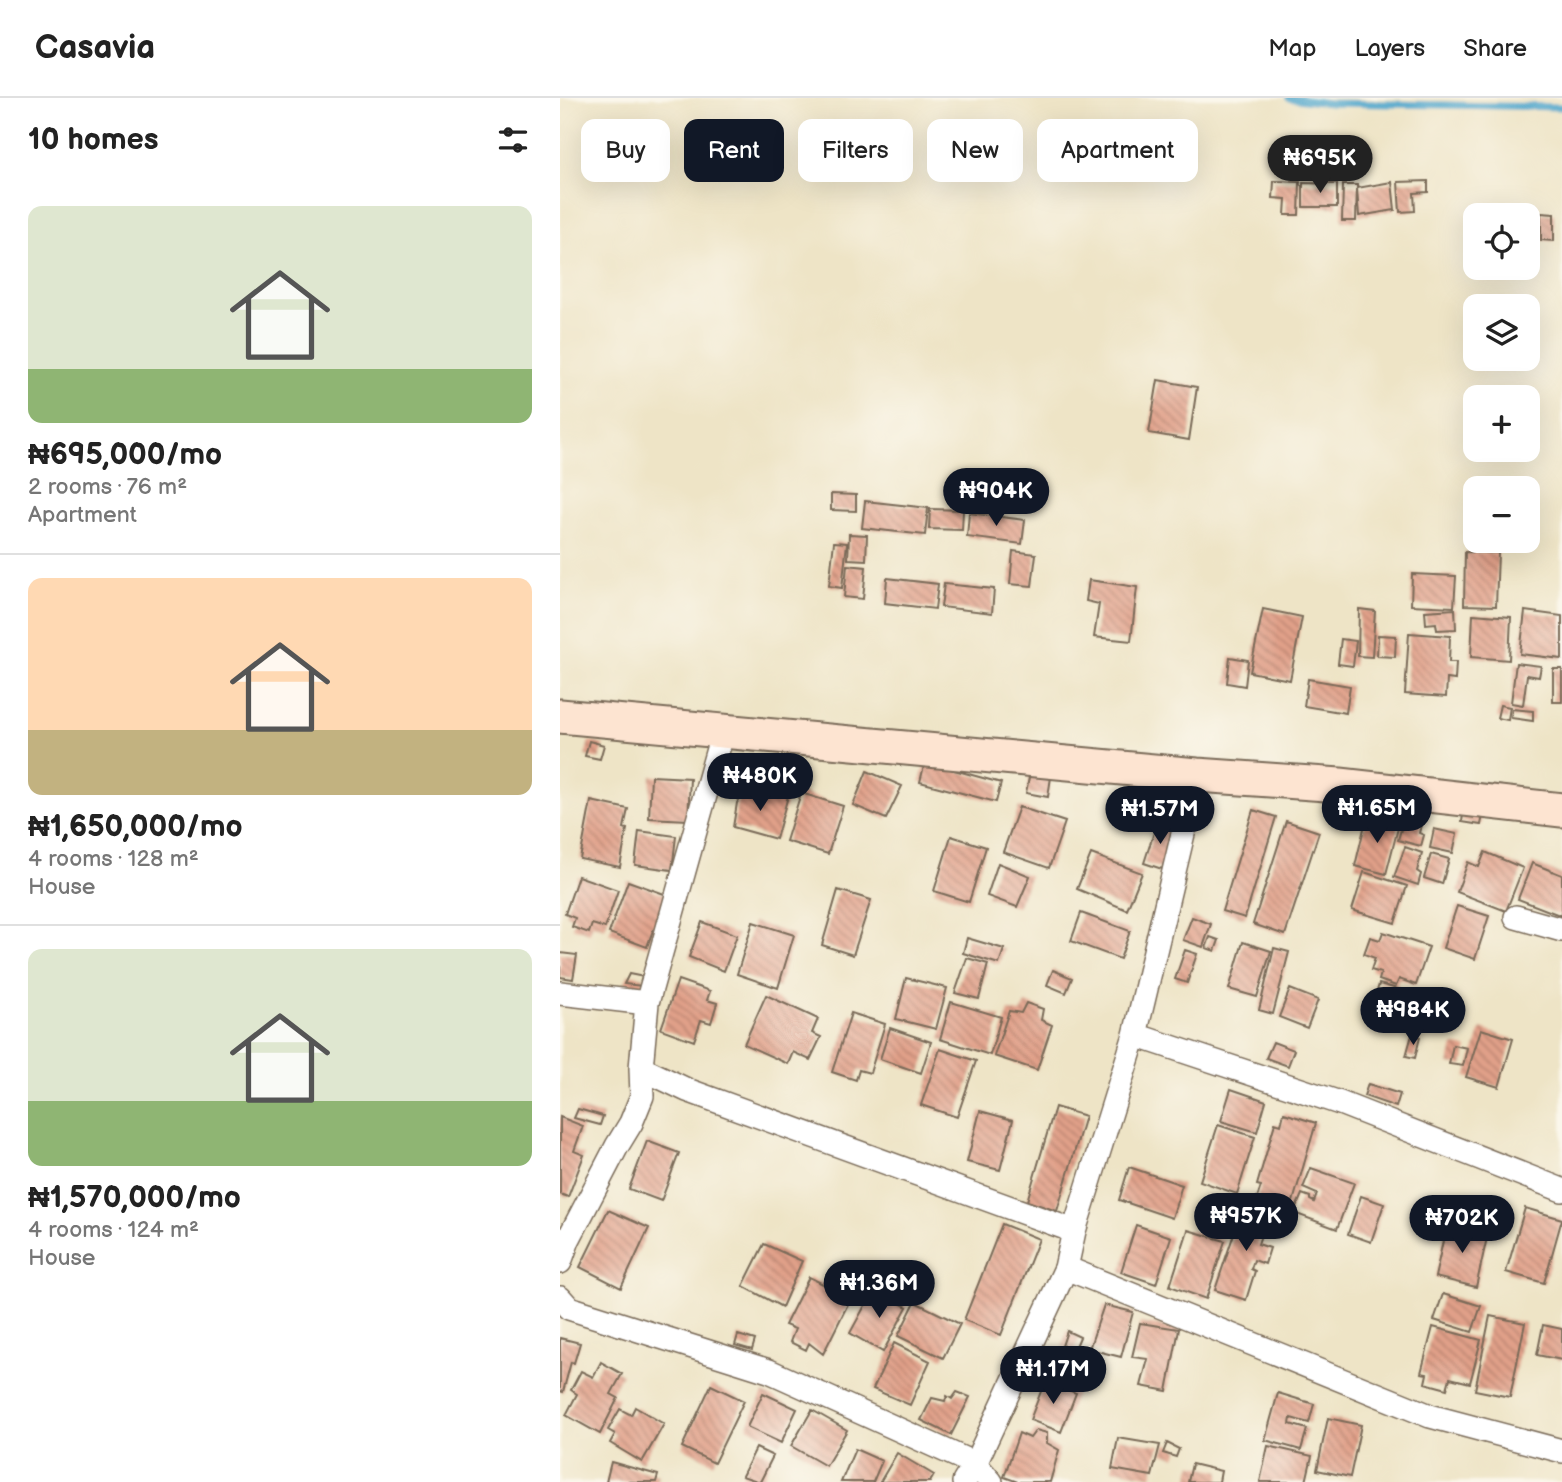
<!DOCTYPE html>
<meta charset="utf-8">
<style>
body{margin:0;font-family:"Balsamiq Sans",sans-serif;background:#f6f6f6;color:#222;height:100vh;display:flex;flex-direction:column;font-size:26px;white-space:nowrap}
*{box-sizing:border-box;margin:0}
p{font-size:23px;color:#767676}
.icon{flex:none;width:38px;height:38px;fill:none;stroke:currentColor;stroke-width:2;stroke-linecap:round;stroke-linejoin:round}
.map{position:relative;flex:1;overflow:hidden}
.details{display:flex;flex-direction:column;background:#fff;width:560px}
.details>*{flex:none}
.hud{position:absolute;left:21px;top:21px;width:665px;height:63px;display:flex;gap:14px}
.controls{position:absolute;left:903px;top:105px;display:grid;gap:14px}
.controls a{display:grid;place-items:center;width:77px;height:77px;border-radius:14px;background:#fff;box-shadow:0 7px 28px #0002;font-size:35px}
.price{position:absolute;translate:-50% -60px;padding:0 16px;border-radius:24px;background:#111827;color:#fff;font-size:23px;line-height:46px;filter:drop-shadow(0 2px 4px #0008)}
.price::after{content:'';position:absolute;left:50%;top:42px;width:21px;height:16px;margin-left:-10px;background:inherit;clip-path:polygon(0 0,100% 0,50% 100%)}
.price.current{background:#222;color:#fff}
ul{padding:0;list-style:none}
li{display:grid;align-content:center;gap:14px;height:371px;padding:0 28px}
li+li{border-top:2px solid #e0e0e0}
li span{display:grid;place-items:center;height:217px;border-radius:14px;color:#555}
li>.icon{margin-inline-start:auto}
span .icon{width:126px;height:126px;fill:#fffc;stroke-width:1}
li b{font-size:30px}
h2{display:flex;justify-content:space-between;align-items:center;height:84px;padding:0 28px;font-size:30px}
.chip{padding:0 24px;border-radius:14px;background:#fff;box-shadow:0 7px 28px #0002;font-size:24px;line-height:63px}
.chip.current{background:#111827;color:#fff}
header{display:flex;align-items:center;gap:42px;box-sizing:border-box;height:98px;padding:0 35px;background:#fff;border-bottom:2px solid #e0e0e0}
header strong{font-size:33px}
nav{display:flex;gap:38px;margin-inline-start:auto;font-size:24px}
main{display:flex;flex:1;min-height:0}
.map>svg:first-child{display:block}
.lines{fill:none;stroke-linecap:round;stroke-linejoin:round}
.stream{stroke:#4fa6cb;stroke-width:7}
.building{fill:url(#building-back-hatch)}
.street-casing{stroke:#7a6b59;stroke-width:26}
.secondary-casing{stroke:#7a6b59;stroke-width:37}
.street{stroke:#fff;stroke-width:23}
.secondary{stroke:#fde4d1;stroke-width:33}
</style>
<header>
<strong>Casavia</strong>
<nav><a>Map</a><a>Layers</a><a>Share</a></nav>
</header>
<main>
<section class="details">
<h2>10 homes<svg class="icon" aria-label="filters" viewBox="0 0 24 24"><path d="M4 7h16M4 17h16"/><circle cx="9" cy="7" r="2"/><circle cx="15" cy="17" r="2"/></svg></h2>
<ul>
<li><span style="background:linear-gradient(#dfe7d0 75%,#8fb573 0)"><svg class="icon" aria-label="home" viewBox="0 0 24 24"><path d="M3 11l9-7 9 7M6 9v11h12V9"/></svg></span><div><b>₦695,000/mo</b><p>2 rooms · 76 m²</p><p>Apartment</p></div></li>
<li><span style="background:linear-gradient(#ffd9b3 70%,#c2b280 0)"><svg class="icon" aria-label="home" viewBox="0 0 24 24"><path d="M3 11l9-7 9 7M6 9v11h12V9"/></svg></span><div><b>₦1,650,000/mo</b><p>4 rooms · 128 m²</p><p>House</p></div></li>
<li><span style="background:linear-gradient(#dfe7d0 70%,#8fb573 0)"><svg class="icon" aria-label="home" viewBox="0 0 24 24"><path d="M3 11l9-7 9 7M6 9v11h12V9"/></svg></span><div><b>₦1,570,000/mo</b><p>4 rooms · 124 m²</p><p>House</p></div></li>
</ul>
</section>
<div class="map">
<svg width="1002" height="1384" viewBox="0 0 1002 1384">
<defs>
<pattern id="building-back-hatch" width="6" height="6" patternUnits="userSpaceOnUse" patternTransform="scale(1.75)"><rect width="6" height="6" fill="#e1a089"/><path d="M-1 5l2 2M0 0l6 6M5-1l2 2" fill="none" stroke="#b8836f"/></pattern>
</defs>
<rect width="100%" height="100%" fill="#fbf7ec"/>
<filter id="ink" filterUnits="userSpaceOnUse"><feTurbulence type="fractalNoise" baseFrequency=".0143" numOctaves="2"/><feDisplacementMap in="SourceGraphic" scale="14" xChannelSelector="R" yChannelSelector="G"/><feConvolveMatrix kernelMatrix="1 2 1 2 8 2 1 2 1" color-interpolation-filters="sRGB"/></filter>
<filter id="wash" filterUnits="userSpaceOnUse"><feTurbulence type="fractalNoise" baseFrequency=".00686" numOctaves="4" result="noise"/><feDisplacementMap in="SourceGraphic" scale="28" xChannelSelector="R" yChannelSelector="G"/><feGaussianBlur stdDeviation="1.57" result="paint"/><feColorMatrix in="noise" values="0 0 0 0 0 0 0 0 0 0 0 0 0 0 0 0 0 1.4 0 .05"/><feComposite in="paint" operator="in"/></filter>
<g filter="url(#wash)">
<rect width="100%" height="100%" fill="#eee4c6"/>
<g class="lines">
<path class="stream" d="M729 0 769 5 1002 9"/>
</g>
<g id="blocks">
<path class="building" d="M714 83 740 84 739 117H725L726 101 713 100Z
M868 83V94L854 95 855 113 840 114 838 84Z
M832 84 835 112 799 118 797 90Z
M743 85 777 86V109H743Z
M783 87H797L796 123H782Z
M973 114 974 131 968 132V117H960V115Z
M981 115 994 116V143L981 142Z
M598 282 637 289 629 342 589 335Z
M271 396 296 397V413L271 412Z
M305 403 368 410 365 437 302 430Z
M370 411 403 412 402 432 369 431Z
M409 415 465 422 462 446 407 439Z
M289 436 307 437 306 462 288 461Z
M274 444 287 445 282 490 269 488Z
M453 453 476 456 472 488 450 486Z
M905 454 938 455 936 508 904 507Z
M287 467 306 469 303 501 284 499Z
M852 476 896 478 894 509 851 507Z
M327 480 378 486 375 511 325 505Z
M529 482 577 489 571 543 534 539 539 506 526 503Z
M384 486 434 491 432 515 381 509Z
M703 511 742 519 730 582 690 574Z
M799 511 815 513 812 559 798 558Z
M895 511 896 531 877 532 876 525 866 526 865 513Z
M965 513 1002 518V561L960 556Z
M913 516 951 519 949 562 911 559Z
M849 535 890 538 889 564H896L895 582 887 581 886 599 845 596Z
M818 537 836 538 835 559 817 558Z
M781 541 796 543 793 568 778 566Z
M670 559 688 562 685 588 667 585Z
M956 565 981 568 979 579 967 577 963 607 951 605Z
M993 571H1002V604H993Z
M748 581 790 588 786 615 744 608Z
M940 607 950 609 948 622 937 620Z
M952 611 973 613V623L951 620Z
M29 643 44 647 40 661 25 658Z
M365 664 441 685 436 704 360 684Z
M307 673 342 688 326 721 293 707Z
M470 674 491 679 488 699 466 695Z
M91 678 130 680 128 722 89 720Z
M186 693 209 697 219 694 228 698 216 741 173 729 177 705Z
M241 695 283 708 268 756 226 743Z
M829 697 846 700 842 722 825 718Z
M31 703 68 711 64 730 67 731 60 769 20 761Z
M848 707 865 712 859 735 864 737 861 748 838 742Z
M459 709 505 724 489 770 443 754Z
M904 709 924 712 921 727 902 724Z
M693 712 716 719 685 820 662 813Z
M807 718 839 726 826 776 795 768Z
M726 723 759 734 725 837 693 826Z
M597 725 616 732 602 771 584 765Z
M874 731 897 736 893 755 870 750Z
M79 733 116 738 112 772 75 767Z
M391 738 426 749 409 804 374 793Z
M845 749 862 755 857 773 861 776 858 787 834 779Z
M925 754 963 770 946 813 897 794 908 764 919 769Z
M531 756 582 775 567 812 517 791Z
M871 756 889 761 882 786 864 780Z
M438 765 470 778 457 809 427 798Z
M972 765 1002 777V818L958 801Z
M804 774 847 788 835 825 792 812Z
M18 778 58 792 45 830 32 826 29 835 12 829 15 820 5 816Z
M68 783 107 797 102 835 93 832 87 849 49 835Z
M278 792 311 802 293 857 262 847Z
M897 808 929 818 915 861 883 850Z
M521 815 570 833 560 861 511 843Z
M632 819 651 826 643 849 623 842Z
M142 824 177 837 164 873 129 859Z
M193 824 234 837 218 890 177 876Z
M823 834 869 849 856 887 839 881 836 888 819 882 821 875 811 872 815 860 804 856 810 839 820 842Z
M650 839 659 842 655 853 646 850Z
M407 840 444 851 439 866 403 855Z
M683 844 711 853 697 899 669 891Z
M714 850 729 854 713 916 699 912Z
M625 852 637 856 627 885 615 881Z
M0 855 17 857 13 881 0 879Z
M407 860 428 866 419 901 395 895Z
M493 872 512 880 506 895 487 887Z
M69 876 84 879 82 888 64 886Z
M346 880 387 890 376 931 336 921Z
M118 882 150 893 147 902 157 905 151 925 141 922 134 943 101 931Z
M819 886 845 893 838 921 811 914Z
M730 891 758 902 747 930 719 919Z
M206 897 258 921 252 935 261 939 250 962 233 954 228 966 184 946Z
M391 904 441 919 430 957 380 941Z
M466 905 483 911 481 922 492 927 477 972 434 958 449 913 461 915Z
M291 915 325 926 310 975 299 972 296 982 272 974Z
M330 930 371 944 361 975 320 961Z
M921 931 953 941 939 989 906 979Z
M852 937 860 939 855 960 846 958Z
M713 944 734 952 728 968 706 960Z
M893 947 907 950 903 968 889 966Z
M380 951 416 963 397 1019 361 1007Z
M808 986 840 996 836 1009 804 998Z
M671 991 706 1003 697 1034 661 1023Z
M495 1009 525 1018 497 1113 467 1103Z
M18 1011 43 1018 40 1027 14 1020Z
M420 1013 453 1022 440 1072 407 1064Z
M724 1015 756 1025 730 1114 696 1103 701 1088 697 1087 715 1025 721 1027Z
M0 1019 23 1028 14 1053 24 1057 8 1099 0 1096Z
M658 1027 695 1039 677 1096 640 1083Z
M87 1043 119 1055 101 1103 69 1091Z
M569 1069 622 1087 612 1120 559 1102Z
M751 1070 794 1085 777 1131 734 1115 742 1096 750 1099V1102L754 1104 757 1096 743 1090Z
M801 1098 824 1106 811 1144 788 1136Z
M683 1109 724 1123 720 1136 703 1131 698 1146 710 1150 705 1166 694 1162 691 1171 695 1173 686 1202 655 1192Z
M965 1110 1002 1121 984 1185 946 1174Z
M48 1112 89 1130 61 1190 20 1169Z
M887 1125 928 1135 916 1189 875 1179Z
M442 1126 479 1141 441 1237 404 1222Z
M576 1127 611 1139 596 1186 561 1174Z
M628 1132 665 1143 646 1201 610 1188Z
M204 1146 242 1163 222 1209 183 1188Z
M249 1179 291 1200 263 1256 249 1245 246 1252 230 1244 235 1231 225 1227Z
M314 1191 347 1209 323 1254 290 1235Z
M883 1196 921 1208 912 1234 874 1222Z
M355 1204 400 1226 383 1260 338 1238Z
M544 1207 573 1214 561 1259 529 1251Z
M930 1218 965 1225 950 1299 915 1292Z
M580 1225 619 1231 607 1293 581 1288 588 1261 572 1259Z
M983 1227 1002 1231V1262L977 1257Z
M873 1229 921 1242 910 1285 890 1280 887 1291 865 1285 867 1276 861 1275Z
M507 1233 520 1239 514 1253 502 1248Z
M178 1237 195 1242 192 1252 175 1247Z
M0 1240 20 1245 14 1265 11 1264 3 1294 0 1293Z
M334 1245 370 1263 350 1307 313 1291Z
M41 1264 62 1276 51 1296 58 1300 40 1336 6 1317 17 1296 11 1292 21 1273 33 1279Z
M485 1283 516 1295 501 1334 470 1322Z
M151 1287 184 1303 154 1365 122 1349Z
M397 1294 410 1299 391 1337 361 1322 372 1300 385 1303 387 1298 392 1301Z
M203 1295 237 1311 221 1345 187 1329Z
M718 1295 754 1306 749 1325 731 1320 730 1326 747 1331 741 1352 705 1342Z
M75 1309 104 1326 82 1364 50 1345 55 1336 48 1332 60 1311 71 1317Z
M252 1312 287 1332 266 1368 231 1348Z
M768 1320 801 1327 790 1379 757 1372Z
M476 1332 487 1335V1345L499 1352 490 1384H458L444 1379 459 1335 470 1340Z
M558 1340 600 1347 592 1378 552 1371Z
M607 1345 619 1351 616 1359 603 1355Z
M708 1348 752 1358 746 1384H700Z
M196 1350 213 1358 200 1384 182 1378Z
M295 1351 322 1363 313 1384H281Z
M337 1355 374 1377 370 1384H320Z
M51 1364 98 1377 96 1384H46Z
M632 1366 661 1373 659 1384H628Z"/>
</g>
</g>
<g filter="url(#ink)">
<use href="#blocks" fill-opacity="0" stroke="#7a6b59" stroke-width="2"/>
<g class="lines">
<defs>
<path id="street" d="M956 819 1002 832
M0 895 87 905
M575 937 780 1005 1002 1092
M81 970 127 992 514 1133
M0 1164 8 1142 57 1048 71 1025 82 998 81 970 87 905 163 633
M506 1170 870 1318 1002 1353
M0 1200 9 1210 209 1273 415 1366 431 1384
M404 1384 415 1366 506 1170 514 1133 575 937 637 677"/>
<path id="secondary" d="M0 618 637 677 780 687 1002 712"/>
</defs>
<use href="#street" class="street-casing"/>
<use href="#secondary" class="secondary-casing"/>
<use href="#street" class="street"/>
<use href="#secondary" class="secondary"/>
</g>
</g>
</svg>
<div class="controls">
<a><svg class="icon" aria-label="locate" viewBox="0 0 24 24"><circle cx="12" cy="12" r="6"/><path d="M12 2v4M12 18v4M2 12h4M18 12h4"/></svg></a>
<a><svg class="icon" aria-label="layers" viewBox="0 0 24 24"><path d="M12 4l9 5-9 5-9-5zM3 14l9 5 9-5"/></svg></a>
<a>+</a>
<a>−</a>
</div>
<b class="price current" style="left:760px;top:97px">₦695K</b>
<b class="price" style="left:436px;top:430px">₦904K</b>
<b class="price" style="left:200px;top:715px">₦480K</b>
<b class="price" style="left:817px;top:747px">₦1.65M</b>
<b class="price" style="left:600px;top:748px">₦1.57M</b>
<b class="price" style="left:853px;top:949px">₦984K</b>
<b class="price" style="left:686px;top:1155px">₦957K</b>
<b class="price" style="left:902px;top:1157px">₦702K</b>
<b class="price" style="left:319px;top:1222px">₦1.36M</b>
<b class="price" style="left:493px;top:1308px">₦1.17M</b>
<div class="hud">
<a class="chip">Buy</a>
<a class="chip current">Rent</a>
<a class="chip">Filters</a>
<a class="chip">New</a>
<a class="chip">Apartment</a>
</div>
</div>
</main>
